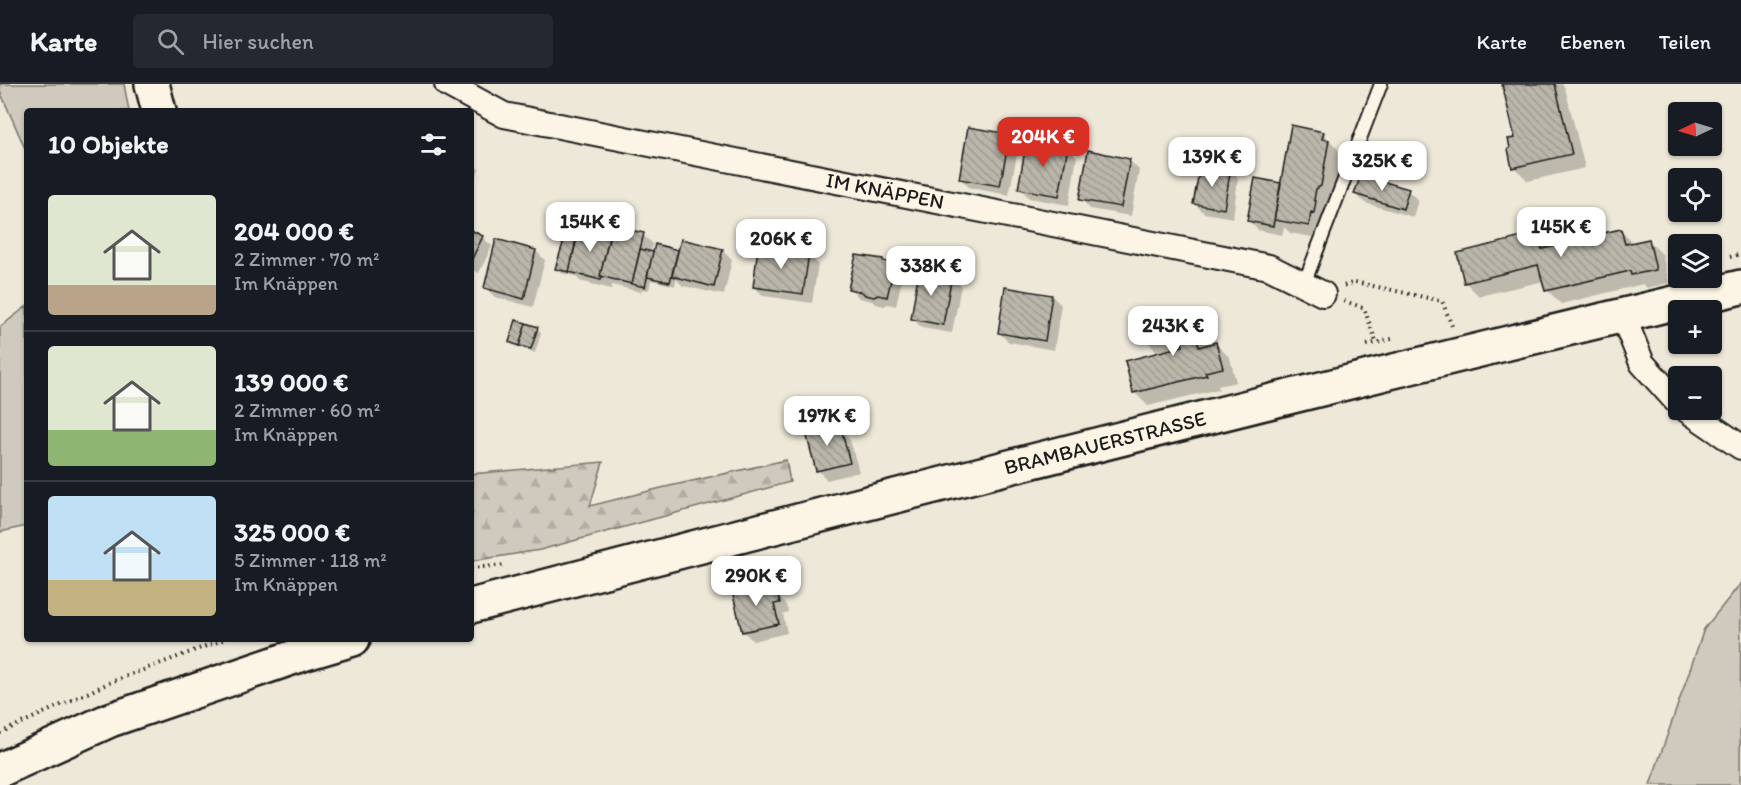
<!DOCTYPE html>
<html lang="de">
<meta charset="utf-8">
<style>
body{margin:0;font-family:Itim,sans-serif;background:#242831;color:#f1f3f6;height:100vh;display:flex;flex-direction:column;font-size:22px;white-space:nowrap}
*{box-sizing:border-box;margin:0}
p{font-size:20px;color:#9ea1a6}
.icon{flex:none;width:33px;height:33px;fill:none;stroke:currentColor;stroke-width:2;stroke-linecap:round;stroke-linejoin:round}
.map{position:relative;flex:1;overflow:hidden}
.panel{position:absolute;left:24px;top:24px;width:450px;height:534px;display:flex;flex-direction:column;background:#171b24;border-radius:6px;box-shadow:0 2px 4px #0004}
.panel>*{flex:none}
.needle{width:39px;rotate:266deg}
.controls{position:absolute;left:1668px;top:18px;display:grid;gap:12px}
.controls a{display:grid;place-items:center;width:54px;height:54px;border-radius:6px;background:#171b24;box-shadow:0 2px 4px #0004;font-size:30px}
.price{position:absolute;translate:-50% -51px;padding:0 14px;border-radius:12px;background:#fff;color:#222;font-size:20px;line-height:39px;filter:drop-shadow(0 2px 3px #0008)}
.price::after{content:'';position:absolute;left:50%;top:36px;width:18px;height:14px;margin-left:-9px;background:inherit;clip-path:polygon(0 0,100% 0,50% 100%)}
.price.selected{background:#d93025;color:#fff}
ul{padding:0;list-style:none}
li{display:flex;align-items:center;gap:18px;height:150px;padding:0 24px}
li+li{border-top:2px solid #363941}
li span{display:grid;place-items:center;flex:none;width:168px;height:120px;border-radius:6px;color:#555}
li>.icon{margin-inline-start:auto}
span .icon{width:72px;height:72px;fill:#fffc;stroke-width:1}
li b{font-size:26px}
h2{display:flex;justify-content:space-between;align-items:center;height:72px;padding:0 24px;font-size:26px}
header{display:flex;align-items:center;gap:36px;box-sizing:border-box;height:84px;padding:0 30px;background:#171b24;border-bottom:2px solid #363941}
header strong{font-size:28px}
nav{display:flex;gap:33px;margin-inline-start:auto;font-size:21px}
.search{width:420px;height:54px;background:#242831;display:flex;align-items:center;gap:15px;box-sizing:border-box;padding:0 21px;border-radius:6px;color:#9ea1a6;font-size:22px}
.map>svg:first-child{display:block}
.grass{fill:#cfcabd;stroke:#76736c;stroke-width:1.5}
.forest{fill:url(#forest-firs);stroke:#76736c;stroke-width:1.5}
.shadow{fill:#0003}
.building{fill:url(#building-back-hatch);stroke:#1c1c1c;stroke-width:1.5}
.lines{fill:none;stroke-linecap:round;stroke-linejoin:round}
.lane-casing{stroke:#1c1c1c;stroke-width:16}
.street-casing{stroke:#1c1c1c;stroke-width:28}
.secondary-casing{stroke:#1c1c1c;stroke-width:38}
.path{stroke:#1c1c1c;stroke-width:4;stroke-dasharray:1.5 4.5;stroke-linecap:butt}
.lane{stroke:#fcf5e5;stroke-width:12}
.street{stroke:#fcf5e5;stroke-width:24}
.secondary{stroke:#fcf5e5;stroke-width:33}
.labels{text-anchor:middle;stroke-width:5;stroke-linejoin:round;paint-order:stroke}
.street-label{font-size:21px;fill:#1c1c1c;stroke:#fcf5e5}
</style>
<header>
<strong>Karte</strong>
<div class="search"><svg class="icon" aria-label="search" viewBox="0 0 24 24"><circle cx="10" cy="10" r="6"/><path d="M15 15l6 6"/></svg>Hier suchen</div>
<nav><a>Karte</a><a>Ebenen</a><a>Teilen</a></nav>
</header>
<div class="map">
<svg width="1741" height="701" viewBox="0 0 1741 701">
<defs>
<pattern id="forest-firs" width="22" height="20" patternUnits="userSpaceOnUse" patternTransform="scale(1.5)"><rect width="22" height="20" fill="#cfcabd"/><path d="M5 1l3.5 6h-7zM16 11l3.5 6h-7z" fill="#b1ada2"/></pattern>
<pattern id="building-back-hatch" width="6" height="6" patternUnits="userSpaceOnUse" patternTransform="scale(1.5)"><rect width="6" height="6" fill="#bab6aa"/><path d="M-1 5l2 2M0 0l6 6M5-1l2 2" fill="none" stroke="#9f9c92"/></pattern>
</defs>
<rect width="100%" height="100%" fill="#eee8d9"/>
<filter id="ink" filterUnits="userSpaceOnUse"><feTurbulence type="fractalNoise" baseFrequency=".0167" numOctaves="2"/><feDisplacementMap in="SourceGraphic" scale="12" xChannelSelector="R" yChannelSelector="G"/><feConvolveMatrix kernelMatrix="1 2 1 2 8 2 1 2 1" color-interpolation-filters="sRGB"/></filter>
<g filter="url(#ink)">
<path class="grass" d="M0 0H124L129 27H27V69L0 7Z
M27 222V442L0 448V243Z
M1741 499 1740 701H1650L1704 545Z"/>
<path class="forest" d="M786 376 790 398 540 466 471 477V390L603 378 590 422 661 404Z"/>
<path class="shadow" d="M1509 0H1562L1565 4 1585 84 1528 97 1514 83 1512 65 1517 55Z
M1323 49 1343 71 1335 116 1323 155 1290 149 1284 143 1282 151 1258 146 1249 137 1282 100Z
M1009 52 1019 61 1009 111 970 104 960 94Z
M1068 63 1077 73 1069 121 1029 114 1020 104Z
M1129 76 1139 86 1131 132 1090 125 1081 115Z
M471 79 479 85 471 106Z
M1229 84 1238 94 1233 134 1204 129 1194 119Z
M1408 107 1418 116 1413 133 1365 119 1355 110Z
M1596 142 1605 150 1621 147 1634 160 1648 156 1662 170 1669 199 1647 204 1643 200 1561 220 1547 206 1544 197 1479 212 1465 198 1538 151 1551 165 1580 158Z
M581 143 612 150 643 151 653 160 650 169 654 170 656 162 679 168 722 166 732 176 724 211 683 202 676 195 675 202 651 196 649 206 642 205 641 208 612 201 611 205 580 197 575 192 561 189 557 185 576 157 577 159Z
M471 147 482 153 492 162 479 189 473 186 471 190Z
M536 167 545 176 533 223 495 213 485 204Z
M808 171 818 180 812 219 764 212 754 203Z
M885 179 894 181 903 190 896 222 888 220 884 222 876 220 872 217 859 214 850 204Z
M951 192 961 202 952 249 922 244 912 234Z
M1052 212 1061 221 1054 266 1009 258 999 249Z
M1191 231 1205 245 1209 262 1216 260 1230 274 1236 298 1218 302 1219 305 1148 322 1134 308 1159 270 1145 255Z
M537 244 541 249 535 269 515 262 510 258Z
M817 340 827 350 841 346 850 356 859 388 827 396 818 386Z
M768 500 786 521 788 528 783 530 787 549 753 557 744 548 733 508Z"/>
<path class="building" d="M1502 0H1555L1572 70 1512 84 1508 65 1510 64 1508 55 1515 54Z
M1291 41 1324 48 1322 55 1329 56 1321 102 1316 105 1314 116 1316 117 1314 129 1311 128 1309 142 1274 136Z
M968 43 1010 50 1000 102 959 95Z
M1027 55 1068 62 1059 112 1018 105Z
M1088 66 1130 75 1121 123 1079 116Z
M1225 82 1230 83V89L1224 125 1193 120 1200 83 1224 87Z
M1361 91 1409 105 1403 125 1354 110Z
M1255 94 1281 99 1273 142 1247 137Z
M1597 140 1599 150 1621 145 1625 160 1649 155 1656 186 1631 191 1630 187 1545 207 1538 181 1464 199 1457 169 1538 149 1542 165 1578 157 1575 145Z
M580 141 610 149 600 192H602L601 196 569 188Z
M612 142 644 149 632 200 600 192Z
M471 146 483 152 471 177Z
M565 153 576 156 569 188 555 185Z
M496 155 536 166 524 215 484 204Z
M681 155 723 165 714 203 672 192Z
M655 160 678 166 670 198 647 193Z
M758 163 809 169 803 210 753 203Z
M640 165 653 168 645 203 632 200Z
M856 171 883 175V177L895 180 887 213 878 211 874 213 865 211 862 208 848 205Z
M919 185 952 191 943 241 911 235Z
M1005 203 1052 211 1045 257 998 249Z
M1191 230 1199 263 1216 258 1223 284 1205 288 1207 291 1133 309 1125 277 1183 262 1180 247 1143 256 1140 242Z
M516 236 526 239 519 262 509 258Z
M526 239 538 243 531 265 519 262Z
M817 338 820 350 841 344 850 379 816 387 804 341Z
M768 498 772 511 777 509 780 519 774 520 779 540 742 548 732 507Z"/>
<g class="lines">
<defs>
<path id="lane" d="M1304 200 1381 0"/>
<path id="street" d="M447 0 504 31 1269 183 1323 210
M1622 230 1642 279 1678 319
M1687 326 1741 363"/>
<path id="secondary" d="M152 0 159 27
M471 522C893 411 1317 304 1741 203
M0 686 110 636 306 569 353 555"/>
</defs>
<use href="#lane" class="lane-casing"/>
<use href="#street" class="street-casing"/>
<use href="#secondary" class="secondary-casing"/>
<path class="path" d="M1730 173 1741 170
M1344 202 1355 198 1442 217 1452 242
M1344 217 1364 224 1376 258
M1367 261 1392 255
M471 484 506 481
M0 649 111 598 225 555"/>
<use href="#lane" class="lane"/>
<use href="#street" class="street"/>
<use href="#secondary" class="secondary"/>
</g>
</g>
<g class="labels">
<g class="street-label">
<text transform="translate(885 107) rotate(11)" y="7">IM KNÄPPEN</text>
<text transform="translate(1105 359) rotate(-14)" y="7">BRAMBAUERSTRASSE</text>
</g>
</g>
</svg>
<div class="controls">
<a><svg class="needle" viewBox="-14 -14 28 28"><path d="M0-13l5 13h-10z" fill="#e53935"/><path d="M0 13l5-13h-10z" fill="#9ea1a6"/></svg></a>
<a><svg class="icon" aria-label="locate" viewBox="0 0 24 24"><circle cx="12" cy="12" r="6"/><path d="M12 2v4M12 18v4M2 12h4M18 12h4"/></svg></a>
<a><svg class="icon" aria-label="layers" viewBox="0 0 24 24"><path d="M12 4l9 5-9 5-9-5zM3 14l9 5 9-5"/></svg></a>
<a>+</a>
<a>−</a>
</div>
<b class="price selected" style="left:1043px;top:84px">204K €</b>
<b class="price" style="left:1212px;top:104px">139K €</b>
<b class="price" style="left:1382px;top:108px">325K €</b>
<b class="price" style="left:590px;top:169px">154K €</b>
<b class="price" style="left:1561px;top:174px">145K €</b>
<b class="price" style="left:781px;top:186px">206K €</b>
<b class="price" style="left:931px;top:213px">338K €</b>
<b class="price" style="left:1173px;top:273px">243K €</b>
<b class="price" style="left:827px;top:363px">197K €</b>
<b class="price" style="left:756px;top:523px">290K €</b>
<section class="panel">
<h2>10 Objekte<svg class="icon" aria-label="filters" viewBox="0 0 24 24"><path d="M4 7h16M4 17h16"/><circle cx="9" cy="7" r="2"/><circle cx="15" cy="17" r="2"/></svg></h2>
<ul>
<li><span style="background:linear-gradient(#dfe7d0 75%,#b9a48a 0)"><svg class="icon" aria-label="home" viewBox="0 0 24 24"><path d="M3 11l9-7 9 7M6 9v11h12V9"/></svg></span><div><b>204 000 €</b><p>2 Zimmer · 70 m²</p><p>Im Knäppen</p></div></li>
<li><span style="background:linear-gradient(#dfe7d0 70%,#8fb573 0)"><svg class="icon" aria-label="home" viewBox="0 0 24 24"><path d="M3 11l9-7 9 7M6 9v11h12V9"/></svg></span><div><b>139 000 €</b><p>2 Zimmer · 60 m²</p><p>Im Knäppen</p></div></li>
<li><span style="background:linear-gradient(#bfe0f5 70%,#c2b280 0)"><svg class="icon" aria-label="home" viewBox="0 0 24 24"><path d="M3 11l9-7 9 7M6 9v11h12V9"/></svg></span><div><b>325 000 €</b><p>5 Zimmer · 118 m²</p><p>Im Knäppen</p></div></li>
</ul>
</section>
</div>
